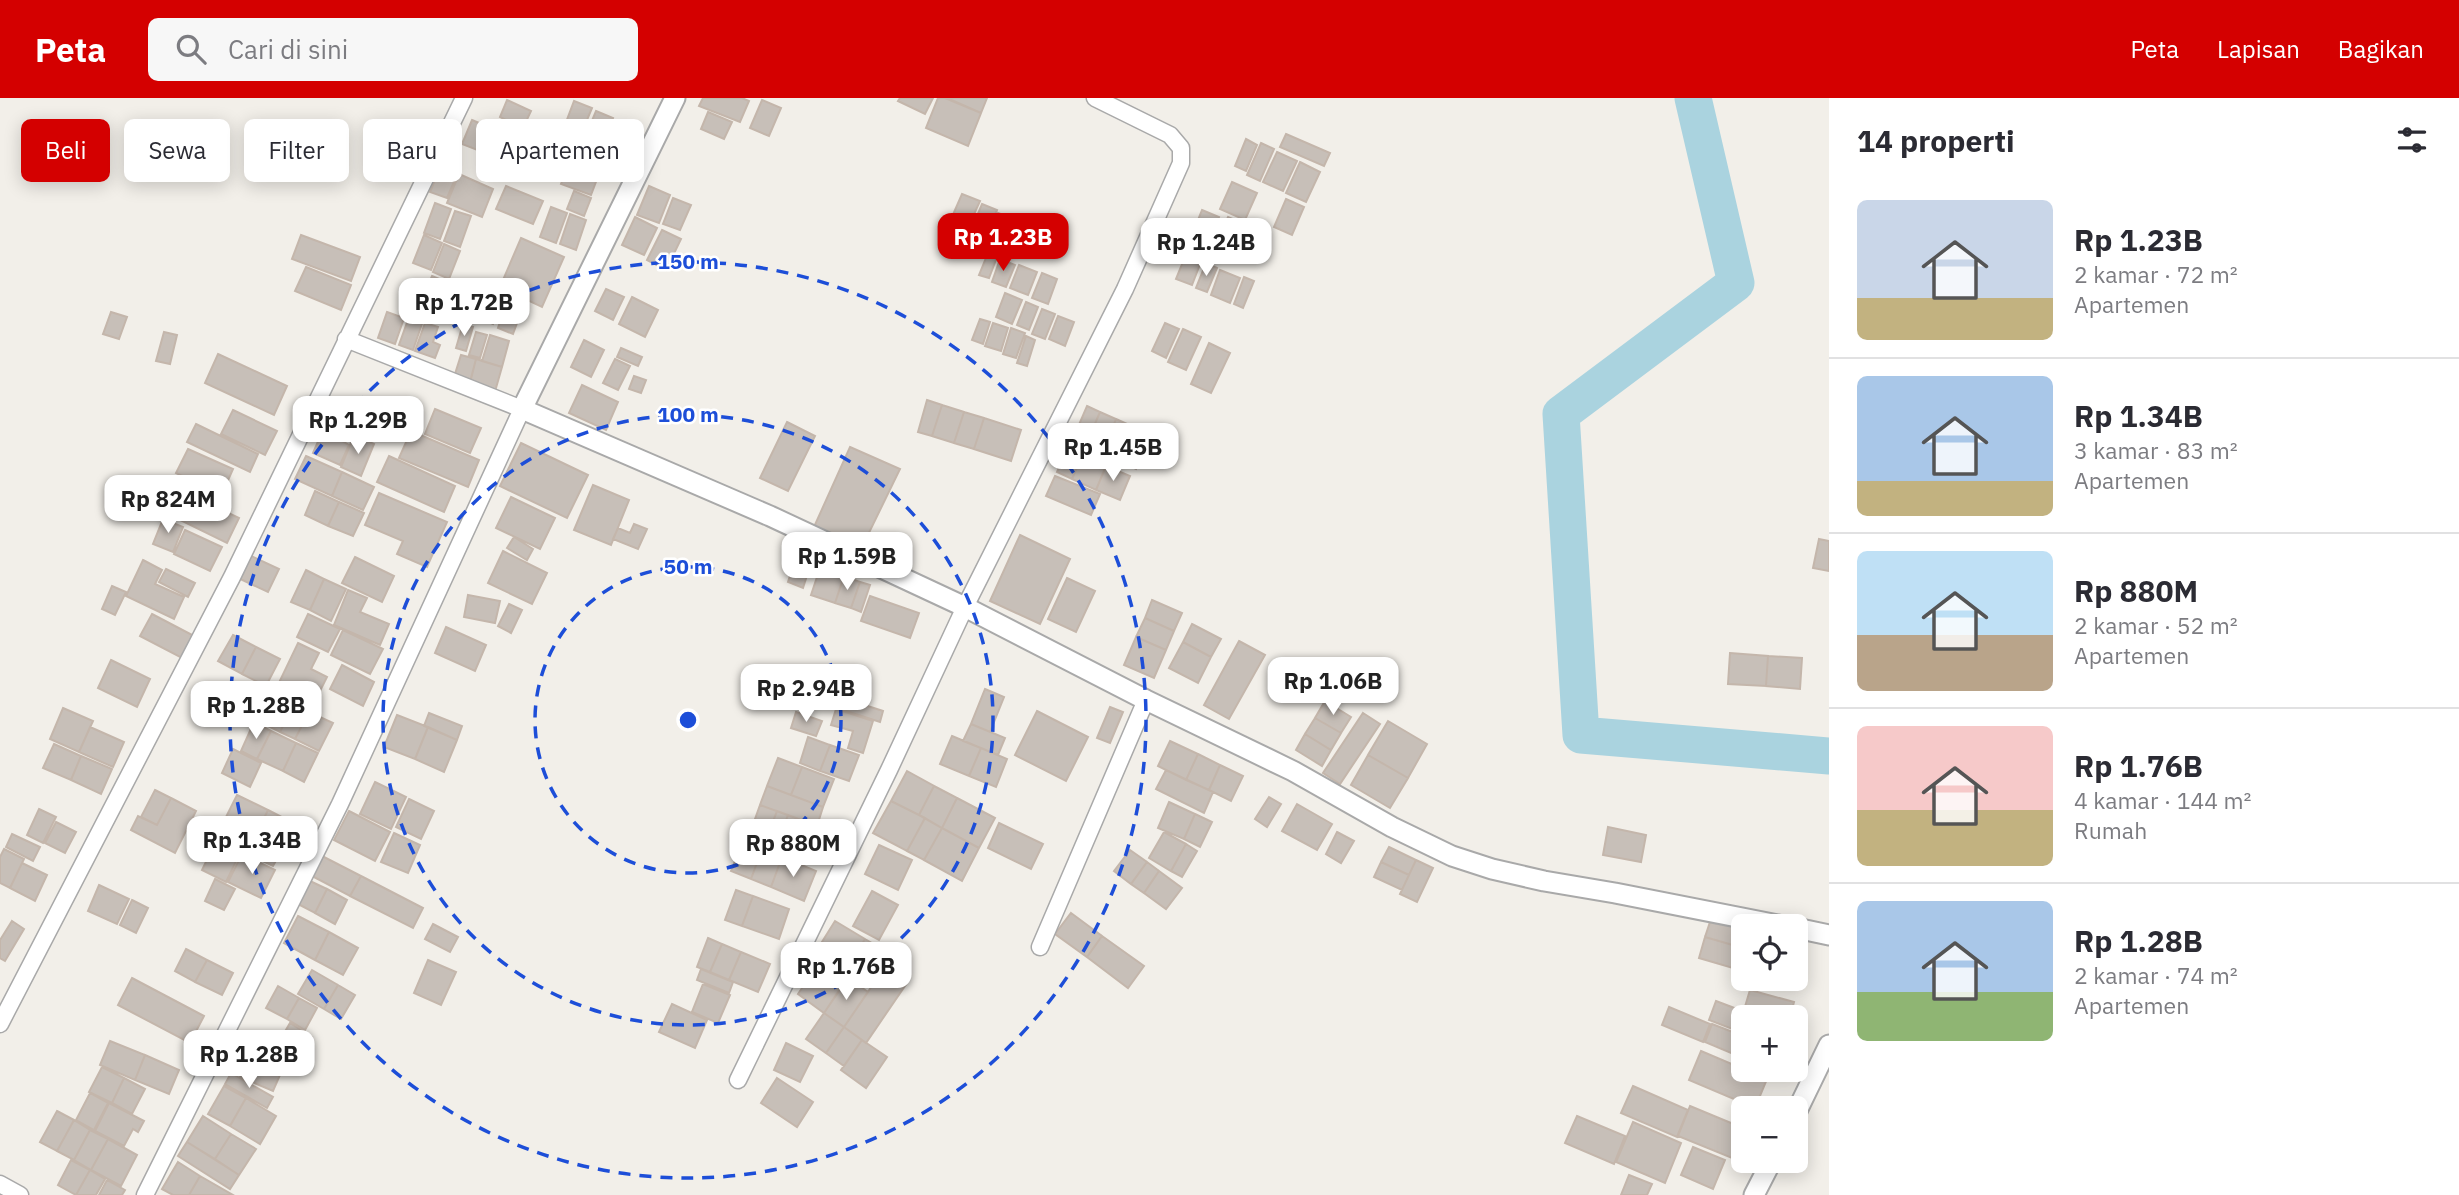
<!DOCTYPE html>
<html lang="id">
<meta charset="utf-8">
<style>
body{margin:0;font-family:"IBM Plex Sans",sans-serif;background:#f7f7f7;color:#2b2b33;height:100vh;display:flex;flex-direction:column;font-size:26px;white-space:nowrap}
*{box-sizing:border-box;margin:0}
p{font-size:23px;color:#7c7c81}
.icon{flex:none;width:38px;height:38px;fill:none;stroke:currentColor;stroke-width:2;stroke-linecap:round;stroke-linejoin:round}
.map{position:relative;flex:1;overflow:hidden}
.details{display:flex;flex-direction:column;background:#fff;width:630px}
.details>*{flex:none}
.guide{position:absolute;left:21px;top:21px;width:665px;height:63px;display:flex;gap:14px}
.buttons{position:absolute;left:1731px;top:816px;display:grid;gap:14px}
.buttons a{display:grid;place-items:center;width:77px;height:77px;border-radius:10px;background:#fff;box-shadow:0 4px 18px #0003;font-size:35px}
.price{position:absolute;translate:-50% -60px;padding:0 16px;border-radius:14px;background:#fff;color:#222;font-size:23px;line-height:46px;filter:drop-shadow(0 2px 4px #0008)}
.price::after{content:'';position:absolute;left:50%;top:42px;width:21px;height:16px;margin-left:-10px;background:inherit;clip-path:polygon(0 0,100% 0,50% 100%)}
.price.current{background:#d40000;color:#fff}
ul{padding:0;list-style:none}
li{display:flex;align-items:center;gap:21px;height:175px;padding:0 28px}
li+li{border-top:2px solid #e1e1e2}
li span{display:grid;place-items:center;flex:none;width:196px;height:140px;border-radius:10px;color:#555}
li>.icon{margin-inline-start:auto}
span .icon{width:84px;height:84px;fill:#fffc;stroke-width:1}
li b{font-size:30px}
h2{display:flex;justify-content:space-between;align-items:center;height:84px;padding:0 28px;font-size:30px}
.chip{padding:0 24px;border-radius:10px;background:#fff;box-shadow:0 4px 18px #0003;font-size:24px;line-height:63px}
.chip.current{background:#d40000;color:#fff}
header{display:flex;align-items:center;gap:42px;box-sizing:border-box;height:98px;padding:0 35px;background:#d40000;color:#fff}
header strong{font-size:33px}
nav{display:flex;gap:38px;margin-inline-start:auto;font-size:24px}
.search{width:490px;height:63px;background:#f7f7f7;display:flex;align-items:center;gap:18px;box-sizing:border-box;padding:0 24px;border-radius:10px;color:#7c7c81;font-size:26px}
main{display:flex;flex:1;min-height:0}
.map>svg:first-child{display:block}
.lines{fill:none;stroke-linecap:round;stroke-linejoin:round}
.river{stroke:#aad3df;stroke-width:37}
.building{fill:#c7bfb8;stroke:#c4b6ab;stroke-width:2}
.minor-casing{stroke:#a9a9a9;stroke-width:19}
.tertiary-casing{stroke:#a9a9a9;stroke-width:23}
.minor{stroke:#fff;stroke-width:16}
.tertiary{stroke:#fff;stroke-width:19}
.ring{fill:none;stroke:#1d4ed8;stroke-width:3.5;stroke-dasharray:12 9}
.centre{fill:#1d4ed8;stroke:#fff;stroke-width:3.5}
.ring-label{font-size:21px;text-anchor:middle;font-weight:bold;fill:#1d4ed8;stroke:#fff;stroke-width:5;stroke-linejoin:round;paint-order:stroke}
</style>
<header>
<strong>Peta</strong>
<div class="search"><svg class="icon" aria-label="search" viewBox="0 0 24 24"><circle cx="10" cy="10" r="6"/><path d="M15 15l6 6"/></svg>Cari di sini</div>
<nav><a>Peta</a><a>Lapisan</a><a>Bagikan</a></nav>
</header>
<main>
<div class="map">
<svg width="1829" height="1097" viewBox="0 0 1829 1097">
<rect width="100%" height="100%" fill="#f2efe9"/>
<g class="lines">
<path class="river" d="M1693 0 1736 185 1561 316 1581 637 1829 658"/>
</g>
<path class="building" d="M703 0H742L749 3 740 24 699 8Z
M900 0H933L925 16 898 3Z
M938 0H945L981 15 968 48 926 30Z
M947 0H987L981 15Z
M507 2 531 13 523 30 500 19Z
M762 2 781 10 769 38 750 30Z
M574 3 592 10 582 34 565 27Z
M596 13 613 20 603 44 586 37Z
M708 14 732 24 724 41 701 31Z
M472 22 489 29 480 53 462 46Z
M617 23 633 30 624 54 607 47Z
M495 32 520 44 507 73 482 62Z
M1286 36 1330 55 1324 68 1280 49Z
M1246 41 1257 47 1246 73 1235 68Z
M1261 45 1274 51 1260 83 1247 77Z
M1277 54 1297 63 1283 93 1263 84Z
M1300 64 1320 74 1306 104 1286 95Z
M440 70 457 77 447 100 430 94Z
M567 70 597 81 591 97 561 86Z
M459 76 493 91 482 119 447 105Z
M1232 84 1257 95 1245 122 1220 111Z
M506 88 543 103 533 126 496 111Z
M649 88 670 97 659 125 637 117Z
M574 93 591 100 584 118 567 111Z
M962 96 980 103 965 136 948 128Z
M673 100 691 107 680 132 663 126Z
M1286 101 1304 109 1292 137 1274 129Z
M435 105 451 111 440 141 424 135Z
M982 106 997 112 984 141 970 135Z
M551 109 567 115 556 145 540 139Z
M1202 112 1219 119 1207 149 1190 142Z
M455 113 471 118 460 149 444 143Z
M998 115 1011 120 1000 146 987 140Z
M570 116 586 122 576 152 560 146Z
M635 119 657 130 644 157 622 147Z
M1228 119 1244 126 1232 156 1215 149Z
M662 132 681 141 666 172 647 162Z
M301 137 360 159 351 183 292 161Z
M424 137 442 145 431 172 413 165Z
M521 140 564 159 542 209 500 189Z
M444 146 460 153 449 181 433 174Z
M1187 154 1202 161 1192 187 1176 181Z
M988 155 997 159 989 180 979 177Z
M1000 161 1015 167 1006 189 992 184Z
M1206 165 1217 170 1207 194 1196 190Z
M1019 167 1037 174 1028 197 1010 190Z
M306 169 351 187 341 212 295 193Z
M1220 172 1240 180 1230 205 1211 197Z
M1042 175 1057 181 1048 206 1032 200Z
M432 178 449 185 439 209 422 202Z
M1244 179 1254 183 1243 210 1234 206Z
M451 184 472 193 462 217 441 209Z
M479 187 504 198 493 226 467 215Z
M606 191 624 199 613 222 595 213Z
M1005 195 1022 202 1012 226 996 219Z
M632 199 658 212 645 239 619 226Z
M508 200 524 206 513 236 498 230Z
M1026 204 1038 209 1029 232 1017 227Z
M1042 211 1055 216 1045 241 1032 236Z
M111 214 127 219 119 241 103 236Z
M387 214 404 220 395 246 378 240Z
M1058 218 1074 224 1065 248 1049 241Z
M409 219 423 223 413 252 399 247Z
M980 221 990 224 983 246 972 242Z
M425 225 438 229 433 244 440 247 435 260 415 253Z
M993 225 1008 230 1001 253 985 248Z
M1165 225 1179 231 1166 260 1152 253Z
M463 226 473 229 466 253 456 250Z
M1011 230 1025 235 1016 260 1003 256Z
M1183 231 1201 239 1186 272 1168 264Z
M164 234 177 237 170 266 156 263Z
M476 234 487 237 480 260 469 257Z
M490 237 509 243 502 269 482 263Z
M1026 238 1035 242 1027 268 1017 265Z
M584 242 604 252 591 279 571 269Z
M1209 245 1230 255 1211 295 1191 286Z
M621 250 642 259 638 268 617 259Z
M218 256 287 288 274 317 205 285Z
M461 257 476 261 470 284 454 279Z
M476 261 502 269 494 297 469 289Z
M615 261 630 268 618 292 603 285Z
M634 278 646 282 641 295 629 291Z
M582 287 618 304 606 332 569 315Z
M927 302 942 307 932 338 918 334Z
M942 307 964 314 954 345 932 338Z
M1087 308 1100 314 1085 349 1072 343Z
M435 311 481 330 470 355 425 336Z
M233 312 277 333 265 357 221 336Z
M964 314 984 320 974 351 954 345Z
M1100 314 1116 321 1102 356 1085 349Z
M984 320 1021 332 1011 363 974 351Z
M1116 321 1136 330 1121 364 1102 356Z
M787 324 815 338 788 393 760 380Z
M196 326 258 356 250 374 187 344Z
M1136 330 1151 336 1136 371 1121 364Z
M323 332 343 341 342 343 349 347 340 367 313 355Z
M411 333 479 362 468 389 399 360Z
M354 337 374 346 361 378 341 369Z
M521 345 588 377 567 420 500 388Z
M850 349 900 371 863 447 814 429Z
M188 351 233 371 218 405 189 392 193 383 176 375Z
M1067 351 1082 358 1072 381 1057 374Z
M306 358 342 374 332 398 295 381Z
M389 358 455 388 444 414 377 384Z
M1082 358 1106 368 1096 392 1072 381Z
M1106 368 1130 378 1120 402 1096 392Z
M342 374 374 389 363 412 332 398Z
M1055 378 1100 396 1091 417 1046 398Z
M593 387 629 402 611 447 574 432Z
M180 392 239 420 227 445 168 416Z
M315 393 339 404 328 428 305 417Z
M379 395 447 424 427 469 397 456 403 443 365 427Z
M511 399 555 420 540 451 496 430Z
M339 404 364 415 353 438 328 428Z
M163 421 183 429 173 454 153 446Z
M634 426 647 431 638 451 613 441 618 430 630 435Z
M185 432 222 449 210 473 174 456Z
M1020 437 1070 461 1040 526 990 503Z
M514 439 533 451 527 462 507 450Z
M1819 441 1829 443V473L1813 470Z
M503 453 547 475 532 506 488 485Z
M249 457 279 471 268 494 238 480Z
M355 459 394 478 382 504 342 485Z
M796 460 811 465 803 490 788 484Z
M143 462 162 472 155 486 184 499 174 521 126 498Z
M820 470 844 478 835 505 811 497Z
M166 471 195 485 188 499 159 484Z
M306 472 324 481 310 512 291 504Z
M844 478 860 484 851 510 835 505Z
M1067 480 1095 493 1076 534 1048 521Z
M324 481 346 491 331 523 310 512Z
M860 484 870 487 861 514 851 510Z
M112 488 126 494 115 517 102 511Z
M348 492 367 500 360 514 389 526 380 547 334 527Z
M468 497 500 503 495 525 464 519Z
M870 498 919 515 910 540 861 523Z
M1152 502 1182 515 1174 533 1145 520Z
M509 506 522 512 511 535 498 528Z
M152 516 194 538 182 560 140 538Z
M308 516 340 531 328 554 297 539Z
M1145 520 1174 533 1166 552 1136 539Z
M1192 526 1221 541 1211 559 1183 544Z
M446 529 486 547 475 573 435 555Z
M343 532 383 551 370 576 331 557Z
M233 537 256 549 242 576 218 563Z
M1136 539 1166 552 1154 580 1124 567Z
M1239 543 1265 557 1229 621 1204 607Z
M1183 544 1211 559 1198 585 1169 570Z
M298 545 319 555 311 571 327 579 311 611 275 593Z
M256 549 280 561 266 588 242 576Z
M1730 555 1768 558 1766 588 1728 586Z
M1768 558 1802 560 1800 591 1766 588Z
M111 562 150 581 137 609 98 590Z
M342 567 374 584 363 608 330 591Z
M836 584 856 590 852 603 883 613 880 624 828 607Z
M985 591 1004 599 990 634 971 626Z
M272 595 294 606 280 634 258 623Z
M1325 603 1351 619 1341 635 1315 620Z
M294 606 309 614 295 641 280 634Z
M1110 609 1123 614 1110 645 1097 640Z
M63 610 93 623 79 654 50 641Z
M836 611 873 623 863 655 848 650 853 633 831 627Z
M1037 613 1088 639 1066 683 1015 657Z
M309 614 333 625 319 653 295 641Z
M796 614 822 623 816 638 791 630Z
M429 615 462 628 457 642 424 628Z
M1363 615 1380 626 1340 686 1323 675Z
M397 617 428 629 415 661 384 649Z
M1315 620 1341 635 1331 652 1305 636Z
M1388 623 1427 646 1408 680 1368 657Z
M254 624 271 633 257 661 241 653Z
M971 626 1005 640 998 657 963 643Z
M90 629 124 644 113 669 79 654Z
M428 629 457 642 444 674 415 661Z
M271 633 296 645 283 673 257 661Z
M1305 636 1331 652 1322 668 1296 652Z
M952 638 981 650 969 678 940 666Z
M808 639 830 647 820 673 800 665Z
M1170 643 1198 656 1186 682 1158 668Z
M296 645 318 655 304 684 283 673Z
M54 646 81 658 71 682 43 670Z
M830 647 859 657 849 683 820 673Z
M981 650 1007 661 996 689 969 678Z
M233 651 261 665 250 689 222 675Z
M1198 656 1220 667 1209 692 1186 682Z
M1368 657 1408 680 1390 710 1351 687Z
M81 658 112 671 101 696 71 682Z
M778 660 802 669 791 697 767 688Z
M1220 667 1243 678 1231 703 1209 692Z
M802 669 834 681 823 709 791 697Z
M1166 672 1213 694 1204 715 1156 691Z
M907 673 934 688 919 717 891 703Z
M375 684 406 699 391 731 360 716Z
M767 688 823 709 817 728 760 707Z
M934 688 957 700 942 730 919 717Z
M155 692 171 700 157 727 141 719Z
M237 697 268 712 256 737 225 721Z
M1269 699 1281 706 1267 729 1255 721Z
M171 700 196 713 175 755 131 732 138 718 157 727Z
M957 700 995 720 979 750 942 730Z
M409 701 434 713 421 741 396 729Z
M891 703 925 720 907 753 873 735Z
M1169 704 1195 716 1184 741 1158 730Z
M1297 706 1332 726 1317 752 1282 733Z
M760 707 777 713 765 744 749 738Z
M39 711 56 719 43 745 27 737Z
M268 712 299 728 287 752 256 737Z
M349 713 390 734 375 763 334 742Z
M777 713 788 717 776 748 765 744Z
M1195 716 1212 724 1200 749 1184 741Z
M788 717 817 728 805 759 776 748Z
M925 720 942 730 924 762 907 753Z
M56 724 76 734 65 755 45 745Z
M226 724 250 736 242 753 218 741Z
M999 725 1043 746 1031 771 988 750Z
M1608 729 1646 737 1641 764 1603 757Z
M942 730 979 750 962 783 924 762Z
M1164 734 1186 746 1171 773 1149 760Z
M1337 734 1354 743 1341 765 1326 756Z
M394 735 420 747 408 775 381 764Z
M12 736 40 749 33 763 6 749Z
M250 736 282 752 273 768 242 753Z
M216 743 240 755 226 784 202 772Z
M743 743 762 751 751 781 731 773Z
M1186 746 1197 753 1182 779 1171 773Z
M879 747 912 762 898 792 865 776Z
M1389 749 1416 762 1409 777 1381 764Z
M4 751 24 761 10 790 0 785V759Z
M762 751 782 759 771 789 751 781Z
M1130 752 1147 764 1131 786 1114 773Z
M242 756 275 772 261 800 228 784Z
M322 758 361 778 350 798 312 778Z
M782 759 816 773 804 803 771 789Z
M1416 762 1433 770 1417 804 1400 796Z
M1147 764 1159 773 1144 795 1131 786Z
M1381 764 1409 777 1402 792 1374 779Z
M22 765 47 777 35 803 10 790Z
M1159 773 1182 790 1166 811 1144 795Z
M361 778 423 810 413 830 350 798Z
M215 781 235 791 224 812 205 803Z
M310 783 327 791 315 815 298 806Z
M99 787 129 801 117 826 88 813Z
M327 791 347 802 335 826 315 815Z
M736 792 753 798 742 828 725 822Z
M872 793 898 807 879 842 853 828Z
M753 798 789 811 779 841 742 828Z
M132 802 148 810 136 835 120 827Z
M1071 815 1102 838 1087 859 1055 836Z
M298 818 329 834 315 862 284 845Z
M1712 818 1743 828V850L1705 839Z
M12 823 24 831 5 863 0 860V842Z
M835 823 865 841 847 870 817 852Z
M433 826 458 839 450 854 425 841Z
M329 834 358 850 343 877 315 862Z
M1102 838 1144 868 1128 890 1087 859Z
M1705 839 1743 850V873L1699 860Z
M708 840 722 846 710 874 697 869Z
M865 841 889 855 871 885 847 870Z
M722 846 741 854 729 882 710 874Z
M186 851 207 862 195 884 175 873Z
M741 854 770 866 758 894 729 882Z
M207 862 233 875 222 897 195 884Z
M428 862 456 874 441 907 414 895Z
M820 864 846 882 824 915 798 896Z
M885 869 907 885 866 945 844 929Z
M701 871 733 884 729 895 697 882Z
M312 872 338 887 324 911 298 896Z
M132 880 204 918 190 945 118 907Z
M848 880 868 894 844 929 824 915Z
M703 886 730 897 718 925 692 914Z
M338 887 355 897 341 921 324 911Z
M278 888 299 900 287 921 266 910Z
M1750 892 1794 904 1790 919H1768L1744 912Z
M299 900 317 910 305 932 287 921Z
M1716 903 1758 919H1743V935L1709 922Z
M672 906 707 922 695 950 659 934Z
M1669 909 1710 926 1703 944 1662 927Z
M824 915 844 929 826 955 806 941Z
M290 925 312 939 301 958 279 944Z
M1712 926 1743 938V960L1705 944Z
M844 929 862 942 844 968 826 955Z
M862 942 887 959 866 990 841 972Z
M110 943 145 957 135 982 100 967Z
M786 945 813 958 800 984 774 972Z
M1701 953 1767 981 1755 1010 1689 982Z
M250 956 283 970 273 993 240 979Z
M145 957 179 972 169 996 135 982Z
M102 969 124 980 112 1005 89 994Z
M231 975 273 999 267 1010 225 986Z
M124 980 145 991 132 1016 112 1005Z
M777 980 813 1004 797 1029 761 1005Z
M224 988 246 1000 230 1028 208 1016Z
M1633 988 1688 1012 1677 1039 1621 1015Z
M90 995 108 1005 94 1032 76 1022Z
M246 1000 276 1018 260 1046 230 1028Z
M109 1005 144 1023 138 1034 133 1031 124 1048 95 1033Z
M1690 1008 1743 1030V1047L1737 1062 1678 1038Z
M57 1013 74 1022 57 1053 40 1044Z
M203 1018 231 1036 215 1061 187 1044Z
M1577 1018 1625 1038 1614 1066 1565 1045Z
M74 1022 90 1032 74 1062 57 1053Z
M1633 1024 1681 1045 1665 1085 1616 1064Z
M90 1032 108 1041 91 1072 74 1062Z
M231 1036 256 1051 239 1077 215 1061Z
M108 1041 137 1057 121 1088 91 1072Z
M187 1044 239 1077 230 1091 178 1058Z
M1693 1049 1725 1062 1713 1091 1681 1077Z
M71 1062 90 1072 76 1097 58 1087Z
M178 1064 200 1078 189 1097H173L162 1091Z
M90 1072 105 1081 96 1097H76Z
M1629 1077 1652 1086 1647 1097H1621Z
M200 1078 233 1097H189Z
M107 1082 125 1092 122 1097H99Z"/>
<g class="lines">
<defs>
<path id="minor" d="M1040 849 1146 602
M0 926 232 479 464 0
M738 982 889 672 965 509 1125 191 1181 65V50L1170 37 1095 0
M0 1086 20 1097
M145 1097 340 706 522 311 346 241"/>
<path id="tertiary" d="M675 0 522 311 770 418 965 509 1146 602 1293 673 1392 729 1452 758 1492 771 1544 783 1615 795 1783 828
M1796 830 1829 837
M1796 1015 1829 947
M1754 1097 1772 1062"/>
</defs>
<use href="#minor" class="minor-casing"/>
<use href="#tertiary" class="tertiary-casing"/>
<use href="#minor" class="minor"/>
<use href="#tertiary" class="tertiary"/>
</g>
<g class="ring">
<circle cx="688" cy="622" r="153"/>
<circle cx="688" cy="622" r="305"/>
<circle cx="688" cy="622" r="458"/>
</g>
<circle cx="688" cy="622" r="10" class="centre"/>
<g class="ring-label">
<text x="688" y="171">150 m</text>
<text x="688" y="324">100 m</text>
<text x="688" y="476">50 m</text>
</g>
</svg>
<div class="buttons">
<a><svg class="icon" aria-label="locate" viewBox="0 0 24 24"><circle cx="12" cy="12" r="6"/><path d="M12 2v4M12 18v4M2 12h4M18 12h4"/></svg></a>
<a>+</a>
<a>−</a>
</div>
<b class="price current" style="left:1003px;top:175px">Rp 1.23B</b>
<b class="price" style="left:1206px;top:180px">Rp 1.24B</b>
<b class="price" style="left:464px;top:240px">Rp 1.72B</b>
<b class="price" style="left:358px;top:358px">Rp 1.29B</b>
<b class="price" style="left:1113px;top:385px">Rp 1.45B</b>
<b class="price" style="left:168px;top:437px">Rp 824M</b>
<b class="price" style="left:847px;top:494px">Rp 1.59B</b>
<b class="price" style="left:1333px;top:619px">Rp 1.06B</b>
<b class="price" style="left:806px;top:626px">Rp 2.94B</b>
<b class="price" style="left:256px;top:643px">Rp 1.28B</b>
<b class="price" style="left:252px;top:778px">Rp 1.34B</b>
<b class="price" style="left:793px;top:781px">Rp 880M</b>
<b class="price" style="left:846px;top:904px">Rp 1.76B</b>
<b class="price" style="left:249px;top:992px">Rp 1.28B</b>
<div class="guide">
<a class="chip current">Beli</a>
<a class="chip">Sewa</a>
<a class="chip">Filter</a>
<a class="chip">Baru</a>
<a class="chip">Apartemen</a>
</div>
</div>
<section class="details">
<h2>14 properti<svg class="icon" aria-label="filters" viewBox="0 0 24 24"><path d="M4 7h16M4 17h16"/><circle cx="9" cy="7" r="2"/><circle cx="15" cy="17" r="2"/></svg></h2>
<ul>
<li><span style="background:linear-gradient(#c9d6e8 70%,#c2b280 0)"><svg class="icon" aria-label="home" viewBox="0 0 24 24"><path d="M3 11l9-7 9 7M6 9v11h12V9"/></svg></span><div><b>Rp 1.23B</b><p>2 kamar · 72 m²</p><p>Apartemen</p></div></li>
<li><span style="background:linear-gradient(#a9c7e8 75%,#c2b280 0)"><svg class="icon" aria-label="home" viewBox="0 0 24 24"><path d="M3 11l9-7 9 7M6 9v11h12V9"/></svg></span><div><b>Rp 1.34B</b><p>3 kamar · 83 m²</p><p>Apartemen</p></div></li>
<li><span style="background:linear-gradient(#bfe0f5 60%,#b9a48a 0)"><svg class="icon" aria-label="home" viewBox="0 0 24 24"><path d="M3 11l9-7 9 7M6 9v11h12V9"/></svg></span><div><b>Rp 880M</b><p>2 kamar · 52 m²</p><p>Apartemen</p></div></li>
<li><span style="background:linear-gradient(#f6c9c9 60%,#c2b280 0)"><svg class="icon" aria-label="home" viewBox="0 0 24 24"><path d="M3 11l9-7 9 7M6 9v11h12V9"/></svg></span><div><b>Rp 1.76B</b><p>4 kamar · 144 m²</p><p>Rumah</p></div></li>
<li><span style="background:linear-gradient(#a9c7e8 65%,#8fb573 0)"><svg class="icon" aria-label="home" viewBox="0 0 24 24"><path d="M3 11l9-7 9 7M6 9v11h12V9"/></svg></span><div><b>Rp 1.28B</b><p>2 kamar · 74 m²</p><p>Apartemen</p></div></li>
</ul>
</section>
</main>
